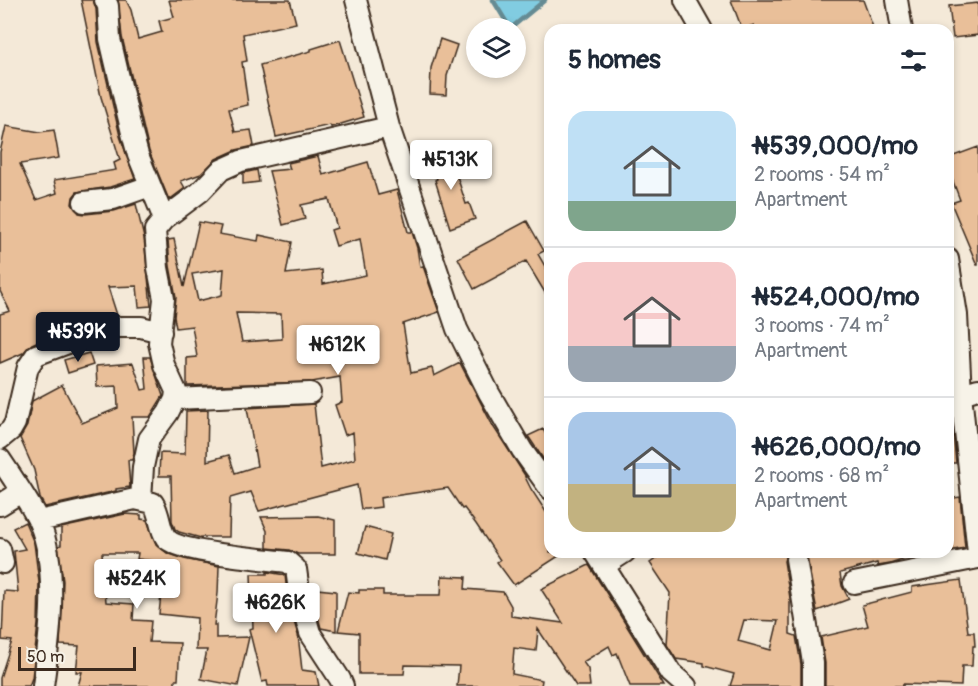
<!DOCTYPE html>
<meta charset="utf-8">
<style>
body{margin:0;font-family:Pangolin,sans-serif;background:#f2f2f3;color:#1f2937;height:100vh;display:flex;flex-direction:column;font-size:22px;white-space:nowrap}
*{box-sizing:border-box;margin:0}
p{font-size:20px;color:#747a83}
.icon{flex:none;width:33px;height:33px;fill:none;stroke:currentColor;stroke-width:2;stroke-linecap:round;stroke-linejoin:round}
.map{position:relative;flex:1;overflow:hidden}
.details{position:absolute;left:544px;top:24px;width:410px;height:534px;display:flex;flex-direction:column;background:#fff;border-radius:18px;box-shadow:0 3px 9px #0003}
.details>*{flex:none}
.controls{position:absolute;left:466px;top:18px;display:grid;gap:12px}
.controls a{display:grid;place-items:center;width:60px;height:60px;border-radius:50%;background:#fff;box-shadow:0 3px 9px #0003;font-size:30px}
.scale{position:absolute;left:18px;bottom:15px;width:118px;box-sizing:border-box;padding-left:6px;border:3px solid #3b2a1e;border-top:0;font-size:16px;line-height:21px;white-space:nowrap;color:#3b2a1e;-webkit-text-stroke:4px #f7f3e8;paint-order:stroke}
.price{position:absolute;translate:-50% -51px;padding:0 14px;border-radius:6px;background:#fff;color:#222;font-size:20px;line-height:39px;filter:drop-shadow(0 2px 3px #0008)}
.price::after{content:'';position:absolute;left:50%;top:36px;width:18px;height:14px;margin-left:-9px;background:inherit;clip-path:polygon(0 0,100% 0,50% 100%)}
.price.selected{background:#111827;color:#fff}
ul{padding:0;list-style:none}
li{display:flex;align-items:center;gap:18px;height:150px;padding:0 24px}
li+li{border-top:2px solid #e0e1e3}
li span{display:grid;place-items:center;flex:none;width:168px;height:120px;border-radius:18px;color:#555}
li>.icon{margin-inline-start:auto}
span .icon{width:72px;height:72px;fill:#fffc;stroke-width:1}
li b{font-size:26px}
h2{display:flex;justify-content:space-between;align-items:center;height:72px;padding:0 24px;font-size:26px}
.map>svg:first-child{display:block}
.water{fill:#81cce1;stroke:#658b93;stroke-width:1.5}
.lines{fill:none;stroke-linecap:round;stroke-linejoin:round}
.stream{stroke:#658b93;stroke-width:4.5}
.building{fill:#e9bf99;stroke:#3b2a1e;stroke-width:1.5;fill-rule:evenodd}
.street-casing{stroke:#3b2a1e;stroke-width:24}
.street{stroke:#f7f3e8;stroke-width:20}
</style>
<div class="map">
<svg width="978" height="686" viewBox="0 0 978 686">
<rect width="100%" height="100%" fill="#f4e9d8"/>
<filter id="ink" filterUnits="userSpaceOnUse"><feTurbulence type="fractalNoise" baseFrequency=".0167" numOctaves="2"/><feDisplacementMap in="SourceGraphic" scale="12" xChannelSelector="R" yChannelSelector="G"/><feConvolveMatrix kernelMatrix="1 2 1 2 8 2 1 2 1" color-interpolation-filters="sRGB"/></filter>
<g filter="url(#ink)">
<path class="water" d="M493 0H545L511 28Z"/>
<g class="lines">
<path class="stream" d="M493 0 510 28
M511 28 545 0"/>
</g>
<path class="building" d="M81 0H93L96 9 98 42 120 136 135 179 110 187 77 192 73 197 72 204 79 213 85 214 114 211 136 204 144 238 151 306 139 307 137 286 108 287 117 315 107 316 60 332 32 344 23 353 0 363V314L10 311 0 291V152L6 126 40 132 54 130 59 158 20 164 36 200 57 193 54 180 116 170 114 163 120 160 101 97Z
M118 0H126L131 10 138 39 162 32 159 21 174 17 169 0H290L296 23 243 34 247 61 242 62 248 105 229 109 235 132 251 130 254 146 236 150 216 159 201 174 181 181 185 188 169 200 149 151 144 130 122 37Z
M731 0H863L874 30H755L754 25 742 29Z
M978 3V35L953 38 949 6Z
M440 39 457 45 447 76 446 95 430 94 431 68Z
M340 40 364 117 331 127 330 125 276 137 260 65 311 51V49Z
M978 147V265H977L951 203 960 200 948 168V158Z
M449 151 466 204 469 203 475 219 450 228 435 180 437 179 428 162Z
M318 156 323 175 368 162 378 195 397 190 408 232H412L417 248 420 267 423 266 439 312 403 324 411 373 432 368 434 376 460 363 493 426 526 477H525L531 489 550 518V552H565L514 585 497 562 500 560 476 524 464 508 462 509 448 488 380 498 381 507 366 509H361L357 485 259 511 251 492 230 498 229 537H201V538L179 532 175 529 172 521 171 476H159L160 453 185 454 186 411 208 410 207 461 229 455 235 473 257 466 247 408 314 404 321 468 355 459 353 432 345 435 335 405 342 402 340 377 312 382 187 386V358L197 357 192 326 176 328 174 317 176 297 170 266 168 240 174 239 184 287 199 222 221 226 219 234 258 241 259 235 292 242 286 274 322 270 323 284 366 275 360 239 336 246 331 230 337 228 329 199 301 205 305 219 283 225 269 171 290 169 288 163ZM224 269 222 295 198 301 192 274ZM236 313 281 314 282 339 242 342Z
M257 170 259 182 243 184V173Z
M527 221 544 251 538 254 550 275V301L526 261 474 289 458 258Z
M89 353 93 365 68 373 64 360Z
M144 357H150L163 396 150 417H132L134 453 132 460H128L130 487 116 489V491L45 507 40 498 34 470 20 438 27 426 32 401 62 385 82 423 118 408 117 386 97 387 96 366 133 363 142 390 147 389Z
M948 413H951L956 463H948Z
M543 429 550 443V465L548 466 528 436Z
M960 497 965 548 948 551V499Z
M125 514 141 515V519L147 520 156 544 167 553 184 559 219 566 218 593 214 625H216V638L249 637 238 686 201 679 207 650H196L197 618 159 614 162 585H158L155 561 137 559 138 553H102L106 602 134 604 133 620 151 621 149 642 180 643 178 680H175V686H78L82 672H76L79 646 60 645 63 581 58 546 61 545V528Z
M318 516 335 520V554H298L289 550 267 548V531L261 517Z
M25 522 34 543 39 582 38 624 32 678 29 686H0V678L12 641 2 640 4 591 18 592 14 551 25 549 13 528Z
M365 527 391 534 385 560 358 553Z
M666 552H787L784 561 790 598V634L796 636 801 664V686H730L734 674 704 666V663L676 659 667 645 670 593 650 563ZM744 620 778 621 771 650 738 641Z
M806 552H917V555L890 564 878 566 877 563 840 573 842 586 849 599 817 611Z
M589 565 664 686H630L617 653 613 655 609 646 583 662 588 669 590 686H576L538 629 536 651 514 648 512 674 542 680 541 686H457L459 666 405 665 404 674H359V633L338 631 348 592 359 593V590H383V595H441L442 576 466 577 465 589 503 592 511 606V616L563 623 541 589Z
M267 572 285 575 288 601 298 635 302 670 316 672 319 686H268L267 681 262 682 249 629 253 628 251 574H267Z
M961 580 968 632H974L975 646H973L972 666H962L961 686 903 684V686H825V663L821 637 868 626 862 605 912 592V587Z
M317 589 336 591V631L321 628 315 606Z"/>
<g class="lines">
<defs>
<path id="street" d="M105 0 108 6 110 39 132 133 138 155 164 219
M356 0 389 127 457 329 489 393 522 450 550 489
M685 0 702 30
M897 0 902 30
M84 202 113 199 150 186
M948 259 957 315 961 394 978 553
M948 398 978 389
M175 399 310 393
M0 439 11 430 15 423 28 367 36 355 111 327H141L161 332
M0 459C12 477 30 503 39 522 59 568 50 637 43 686
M141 500 143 467 149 439 168 413 175 399 176 391 164 365 159 343 164 299 158 268 155 230 164 219 200 192 221 170 241 161 389 127
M0 505 21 492
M39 521 135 499 153 503C160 513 159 528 166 538 178 553 266 559 288 562L296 569 300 598 310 633 340 679 343 686
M0 549 3 563
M595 552 671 673 686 686
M796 559 813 663V686
M605 565 625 552
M854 583 978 558"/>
</defs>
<use href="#street" class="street-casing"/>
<use href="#street" class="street"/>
</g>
</g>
</svg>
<div class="controls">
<a><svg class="icon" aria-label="layers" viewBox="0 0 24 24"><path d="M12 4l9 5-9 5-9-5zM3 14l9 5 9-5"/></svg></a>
</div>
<div class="scale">50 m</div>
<b class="price" style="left:451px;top:191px">₦513K</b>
<b class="price selected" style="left:78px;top:363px">₦539K</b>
<b class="price" style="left:338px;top:376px">₦612K</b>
<b class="price" style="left:137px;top:610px">₦524K</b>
<b class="price" style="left:276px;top:634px">₦626K</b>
<section class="details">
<h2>5 homes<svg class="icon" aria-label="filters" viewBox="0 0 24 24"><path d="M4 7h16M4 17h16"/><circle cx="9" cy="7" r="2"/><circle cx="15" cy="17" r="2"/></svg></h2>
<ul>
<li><span style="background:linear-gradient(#bfe0f5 75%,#7fa58c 0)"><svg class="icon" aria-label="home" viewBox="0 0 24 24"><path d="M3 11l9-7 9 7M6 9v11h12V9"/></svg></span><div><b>₦539,000/mo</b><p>2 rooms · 54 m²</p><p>Apartment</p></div></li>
<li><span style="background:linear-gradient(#f6c9c9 70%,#9aa5b1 0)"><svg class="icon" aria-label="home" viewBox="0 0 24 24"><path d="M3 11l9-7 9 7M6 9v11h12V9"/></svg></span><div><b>₦524,000/mo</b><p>3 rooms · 74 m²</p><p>Apartment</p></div></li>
<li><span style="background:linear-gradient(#a9c7e8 60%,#c2b280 0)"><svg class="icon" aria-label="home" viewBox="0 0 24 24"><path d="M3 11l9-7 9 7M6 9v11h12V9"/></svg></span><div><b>₦626,000/mo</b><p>2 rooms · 68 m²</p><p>Apartment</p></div></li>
</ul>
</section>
</div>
